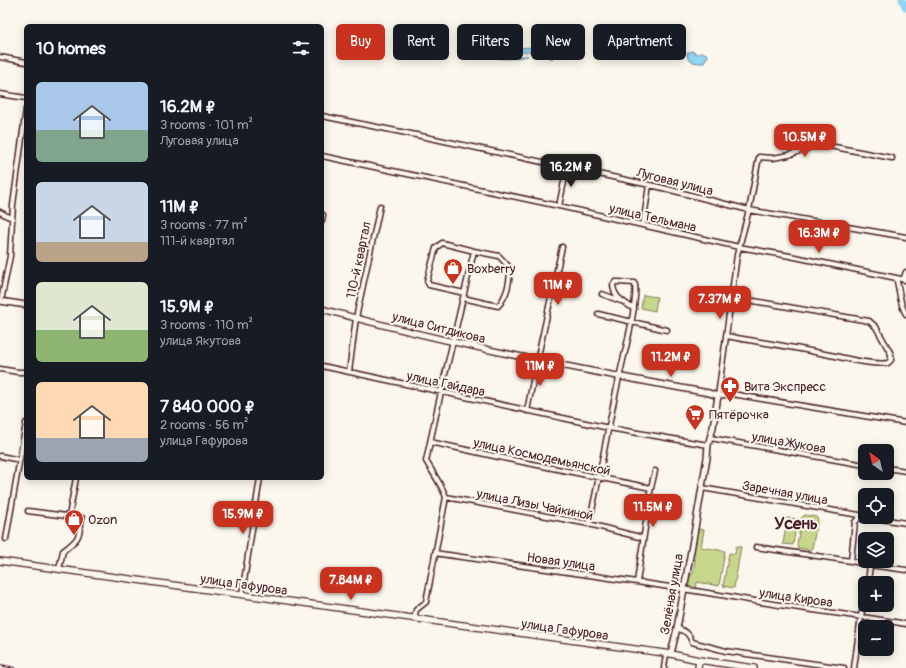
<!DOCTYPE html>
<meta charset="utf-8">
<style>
body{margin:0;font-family:Pangolin,sans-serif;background:#20242c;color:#f1f3f6;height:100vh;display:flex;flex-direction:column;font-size:15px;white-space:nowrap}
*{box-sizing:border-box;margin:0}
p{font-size:13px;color:#9ea1a6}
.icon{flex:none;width:22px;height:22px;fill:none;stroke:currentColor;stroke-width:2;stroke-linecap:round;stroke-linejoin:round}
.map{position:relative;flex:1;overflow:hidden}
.panel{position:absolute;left:24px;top:24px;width:300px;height:456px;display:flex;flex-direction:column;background:#171b24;border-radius:6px;box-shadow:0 2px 10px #0003}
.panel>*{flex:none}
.hud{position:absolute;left:336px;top:24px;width:380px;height:36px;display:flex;gap:8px}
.needle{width:26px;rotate:326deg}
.buttons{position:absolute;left:858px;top:444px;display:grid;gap:8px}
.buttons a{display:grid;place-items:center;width:36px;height:36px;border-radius:6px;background:#171b24;box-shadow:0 2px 10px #0003;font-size:20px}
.price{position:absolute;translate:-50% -34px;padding:0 9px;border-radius:8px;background:#c8321e;color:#fff;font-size:13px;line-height:26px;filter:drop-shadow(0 1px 2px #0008)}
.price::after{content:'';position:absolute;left:50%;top:24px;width:12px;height:9px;margin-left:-6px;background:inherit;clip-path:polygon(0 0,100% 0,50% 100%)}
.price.active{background:#222;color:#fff}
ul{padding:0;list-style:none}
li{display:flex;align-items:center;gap:12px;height:100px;padding:0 12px}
li span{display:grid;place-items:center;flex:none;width:112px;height:80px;border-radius:6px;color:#555}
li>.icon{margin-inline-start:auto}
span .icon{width:48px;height:48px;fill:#fffc;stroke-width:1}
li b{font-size:17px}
h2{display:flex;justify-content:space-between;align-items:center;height:48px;padding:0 12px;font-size:17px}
.pill{padding:0 14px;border-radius:6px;background:#171b24;box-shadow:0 2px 10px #0003;font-size:14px;line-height:36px}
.pill.active{background:#c8321e;color:#fff}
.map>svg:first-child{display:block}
.green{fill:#c6d78b;stroke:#887b5b}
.water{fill:#91d5f2;stroke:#758ca2}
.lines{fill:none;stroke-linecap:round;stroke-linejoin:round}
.river{stroke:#91d5f2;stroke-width:7}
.minor-casing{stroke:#4a1f2b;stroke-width:7}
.tertiary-casing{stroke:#4a1f2b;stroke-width:8}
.secondary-casing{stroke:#4a1f2b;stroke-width:8}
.minor{stroke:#fbf7ec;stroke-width:4}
.tertiary{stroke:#fbf7ec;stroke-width:5}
.secondary{stroke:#fbf7ec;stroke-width:5.5}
.rail-casing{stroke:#4a1f2b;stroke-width:2.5}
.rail{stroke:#fbf7ec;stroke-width:1;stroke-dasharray:3;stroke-linecap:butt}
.labels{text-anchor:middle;stroke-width:4;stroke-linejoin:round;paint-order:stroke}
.street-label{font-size:13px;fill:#4a1f2b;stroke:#fbf7ec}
.poi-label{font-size:13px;fill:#4a1f2b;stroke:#fbf7ec;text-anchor:start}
.district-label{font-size:17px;font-weight:bold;fill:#4a1f2b;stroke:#fbf7ec}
</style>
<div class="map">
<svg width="906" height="668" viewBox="0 0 906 668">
<rect width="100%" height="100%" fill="#fbf7ec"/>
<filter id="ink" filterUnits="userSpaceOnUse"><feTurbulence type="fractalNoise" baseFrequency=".025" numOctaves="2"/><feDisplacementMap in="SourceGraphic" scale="8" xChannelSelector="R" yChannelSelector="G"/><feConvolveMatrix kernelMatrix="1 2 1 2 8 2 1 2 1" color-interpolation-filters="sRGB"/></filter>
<g filter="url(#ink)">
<path class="green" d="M643 295 657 297 655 311 641 308Z
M805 515 816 517 818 519 812 548 810 550 798 548 797 544 802 517Z
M787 518 797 519 793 545 783 544Z
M697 529 704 530 701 547 725 551 719 586 697 582 696 589 686 588 687 580 690 578V574H693L695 560 691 559Z
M736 546 741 547 734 588 723 586 729 553 735 554Z"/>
<path class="water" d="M493 45C508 57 536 37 555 55L552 59C540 50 521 50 508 56H528C516 58 497 63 488 52Z
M692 51 697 54C702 53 705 51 708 56V57L706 58 704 63C696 63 686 63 687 53Z"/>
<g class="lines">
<path class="river" d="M902 0 906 8"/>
<defs>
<path id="minor" d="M0 57 26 62
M0 94 26 98
M322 116 421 136 659 187 749 210 906 237
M322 156 559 206 739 247 790 256 906 280
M892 158 819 144 789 155 773 158 759 157 749 210 737 255 718 396 732 394 906 423
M559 206 567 167
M0 212 7 216 12 218
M322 215H323L322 220
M643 225 649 185
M896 278C900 290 899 304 906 314
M903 280 906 272
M602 294 621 301
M463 298 498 306C507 296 510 281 510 268L499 256 474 251 442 243 436 248 427 281 429 285 464 293
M1 301 10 256 13 205 26 109
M598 314 667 330
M726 336C759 342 792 347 825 354 842 357 872 366 888 363L891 360V354L876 327 869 321 731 297
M322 366 609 428 708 445
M0 369 18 372H26
M349 372 356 318 380 206
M527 411 537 361 562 247
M710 438 865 465
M430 442 508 459 651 488
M0 456 20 460
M887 468 906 471
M702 488 865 516
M446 497 589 524 643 538
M28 511 82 518C79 538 79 539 63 551L59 569
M69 516 76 478
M869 517 906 523
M589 524C600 476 608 426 619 378 624 354 631 331 634 306 635 299 636 292 635 285L634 283 618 282H615L613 285C614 298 624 302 634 309
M6 539 26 423
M756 547 851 561 870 565 906 570
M435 553C534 568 633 580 732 597 790 608 848 614 906 624
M851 561 855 522 861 516
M637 582 648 508 650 492 655 471
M868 583 870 565
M242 594 260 478
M414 619 416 610 426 602 446 497C441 484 433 473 426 461L441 392 474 251
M677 628C686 632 688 632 692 642L726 651 844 668
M664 668 666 654
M854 668 861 616 865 598"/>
<path id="tertiary" d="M0 301 26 305
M322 309C449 344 579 370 709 393L718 396 713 427 710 438 708 445 707 458 694 534 677 628 671 654"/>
<path id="secondary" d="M0 561 671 654 699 660 754 668
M698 668 699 660"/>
</defs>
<use href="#minor" class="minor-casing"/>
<use href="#tertiary" class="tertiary-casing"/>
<use href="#secondary" class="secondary-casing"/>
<use href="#minor" class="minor"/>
<use href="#tertiary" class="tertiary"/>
<use href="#secondary" class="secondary"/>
<defs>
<path id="rail" d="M0 665 14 668"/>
</defs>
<use href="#rail" class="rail-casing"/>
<use href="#rail" class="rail"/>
</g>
</g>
<defs>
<symbol id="shop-pin" viewBox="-11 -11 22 30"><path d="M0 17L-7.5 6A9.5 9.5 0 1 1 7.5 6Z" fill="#c8321e" stroke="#fbf7ec"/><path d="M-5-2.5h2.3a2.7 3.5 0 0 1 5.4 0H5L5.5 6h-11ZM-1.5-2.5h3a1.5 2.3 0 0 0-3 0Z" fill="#fff"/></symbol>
<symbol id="pharmacy-pin" viewBox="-11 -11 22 30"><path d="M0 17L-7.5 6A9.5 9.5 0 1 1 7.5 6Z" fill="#c8321e" stroke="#fbf7ec"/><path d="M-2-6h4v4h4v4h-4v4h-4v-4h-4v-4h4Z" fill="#fff"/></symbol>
<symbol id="supermarket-pin" viewBox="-11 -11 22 30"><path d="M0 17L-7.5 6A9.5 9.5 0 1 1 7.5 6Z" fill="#c8321e" stroke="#fbf7ec"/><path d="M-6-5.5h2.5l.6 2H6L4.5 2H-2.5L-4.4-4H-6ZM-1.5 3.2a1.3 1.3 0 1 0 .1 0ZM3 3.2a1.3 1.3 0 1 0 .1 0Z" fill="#fff"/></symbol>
</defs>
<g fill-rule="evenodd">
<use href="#shop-pin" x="442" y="257" width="22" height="30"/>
<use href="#pharmacy-pin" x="719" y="375" width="22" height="30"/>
<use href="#supermarket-pin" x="684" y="403" width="22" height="30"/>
<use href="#shop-pin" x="63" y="508" width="22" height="30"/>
</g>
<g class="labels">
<g class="street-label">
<text transform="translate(675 181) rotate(14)" y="5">Луговая улица</text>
<text transform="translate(653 217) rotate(13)" y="5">улица Тельмана</text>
<text transform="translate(358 260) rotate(-78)" y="5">110-й квартал</text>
<text transform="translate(439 327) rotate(14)" y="5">улица Ситдикова</text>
<text transform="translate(446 383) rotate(12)" y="5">улица Гайдара</text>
<text transform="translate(789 442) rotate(10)" y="5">улица Жукова</text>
<text transform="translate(542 456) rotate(12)" y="5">улица Космодемьянской</text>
<text transform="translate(785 492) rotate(10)" y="5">Заречная улица</text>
<text transform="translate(535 504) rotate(11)" y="5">улица Лизы Чайкиной</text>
<text transform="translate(561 561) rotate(8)" y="5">Новая улица</text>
<text transform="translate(244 584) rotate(8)" y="5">улица Гафурова</text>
<text transform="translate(671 594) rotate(-80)" y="5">Зелёная улица</text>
<text transform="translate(796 597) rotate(8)" y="5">улица Кирова</text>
<text transform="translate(565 629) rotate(8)" y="5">улица Гафурова</text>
</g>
<g class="poi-label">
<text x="467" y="273">Boxberry</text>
<text x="744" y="391">Вита Экспресс</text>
<text x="709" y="419">Пятёрочка</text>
<text x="88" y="524">Ozon</text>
</g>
<g class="district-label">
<text x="796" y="529">Усень</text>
</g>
</g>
</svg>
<div class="buttons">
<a><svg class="needle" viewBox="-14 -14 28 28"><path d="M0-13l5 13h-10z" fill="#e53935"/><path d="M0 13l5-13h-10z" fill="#9ea1a6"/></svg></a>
<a><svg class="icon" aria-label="locate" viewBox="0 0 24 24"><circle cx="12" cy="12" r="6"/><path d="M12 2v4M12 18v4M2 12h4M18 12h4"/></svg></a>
<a><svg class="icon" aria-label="layers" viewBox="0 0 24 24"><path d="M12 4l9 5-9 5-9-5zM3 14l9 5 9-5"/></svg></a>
<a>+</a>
<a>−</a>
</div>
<b class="price" style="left:805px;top:158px">10.5M ₽</b>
<b class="price active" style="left:571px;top:188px">16.2M ₽</b>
<b class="price" style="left:819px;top:254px">16.3M ₽</b>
<b class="price" style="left:558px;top:306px">11M ₽</b>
<b class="price" style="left:720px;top:320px">7.37M ₽</b>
<b class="price" style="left:671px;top:378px">11.2M ₽</b>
<b class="price" style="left:540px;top:387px">11M ₽</b>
<b class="price" style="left:653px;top:528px">11.5M ₽</b>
<b class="price" style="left:243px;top:535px">15.9M ₽</b>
<b class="price" style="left:351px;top:601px">7.84M ₽</b>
<div class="hud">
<a class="pill active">Buy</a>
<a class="pill">Rent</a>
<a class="pill">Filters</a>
<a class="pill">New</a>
<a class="pill">Apartment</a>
</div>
<section class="panel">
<h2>10 homes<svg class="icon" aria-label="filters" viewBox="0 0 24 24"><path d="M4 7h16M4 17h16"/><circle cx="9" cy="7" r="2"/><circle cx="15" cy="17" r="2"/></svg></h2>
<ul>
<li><span style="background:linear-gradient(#a9c7e8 60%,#7fa58c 0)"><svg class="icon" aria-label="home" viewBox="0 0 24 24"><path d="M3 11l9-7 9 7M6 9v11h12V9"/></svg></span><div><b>16.2M ₽</b><p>3 rooms · 101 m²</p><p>Луговая улица</p></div></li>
<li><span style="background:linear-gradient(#c9d6e8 75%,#b9a48a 0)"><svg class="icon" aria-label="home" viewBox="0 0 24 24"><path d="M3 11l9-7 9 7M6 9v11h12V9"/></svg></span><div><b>11M ₽</b><p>3 rooms · 77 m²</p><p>111-й квартал</p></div></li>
<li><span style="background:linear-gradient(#dfe7d0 60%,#8fb573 0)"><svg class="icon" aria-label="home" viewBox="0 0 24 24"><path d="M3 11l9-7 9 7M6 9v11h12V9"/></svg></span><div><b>15.9M ₽</b><p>3 rooms · 110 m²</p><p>улица Якутова</p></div></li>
<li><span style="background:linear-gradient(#ffd9b3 70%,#9aa5b1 0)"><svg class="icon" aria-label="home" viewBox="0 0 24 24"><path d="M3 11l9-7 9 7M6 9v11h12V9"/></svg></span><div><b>7 840 000 ₽</b><p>2 rooms · 56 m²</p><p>улица Гафурова</p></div></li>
</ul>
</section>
</div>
